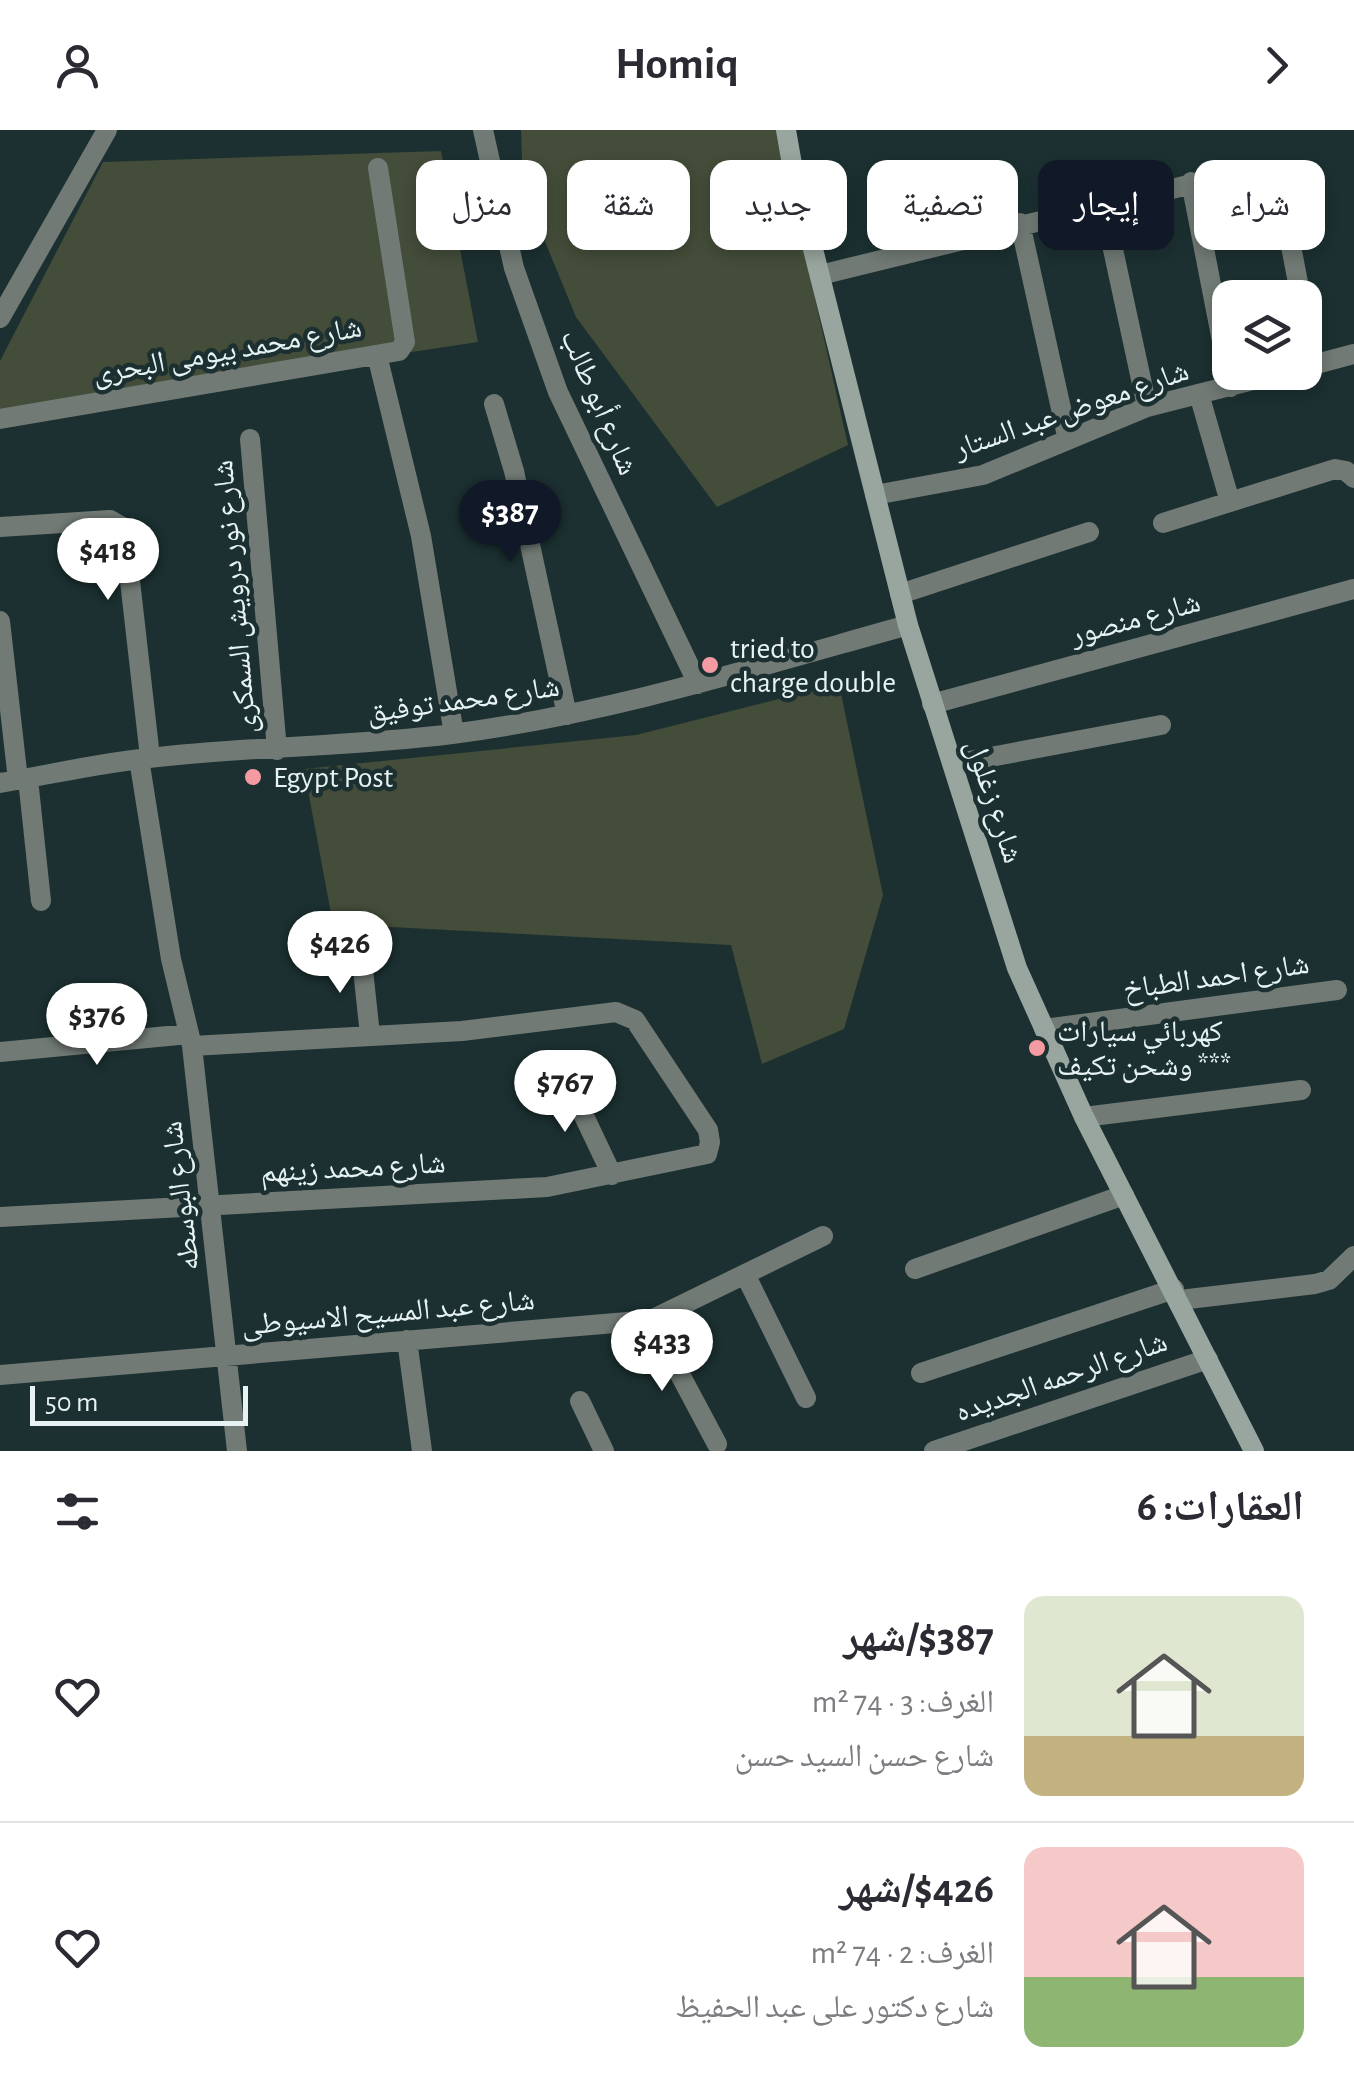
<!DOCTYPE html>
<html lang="ar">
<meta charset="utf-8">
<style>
body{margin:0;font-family:"Alegreya Sans","Noto Naskh Arabic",sans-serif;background:#f2f2f3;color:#2b2b33;direction:rtl;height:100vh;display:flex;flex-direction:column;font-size:38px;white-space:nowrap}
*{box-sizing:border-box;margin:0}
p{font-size:32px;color:#7c7c81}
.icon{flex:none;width:55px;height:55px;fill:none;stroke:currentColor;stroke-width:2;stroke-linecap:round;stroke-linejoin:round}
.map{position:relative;height:1321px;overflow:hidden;direction:ltr}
.details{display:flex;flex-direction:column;background:#fff;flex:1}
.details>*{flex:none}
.top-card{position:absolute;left:30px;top:30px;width:1295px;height:90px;direction:rtl;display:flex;gap:20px}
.buttons{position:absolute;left:1212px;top:150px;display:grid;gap:20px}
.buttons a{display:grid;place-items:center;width:110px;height:110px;border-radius:20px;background:#fff;box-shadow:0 5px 15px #0003;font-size:50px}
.scale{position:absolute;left:30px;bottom:25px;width:218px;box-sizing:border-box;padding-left:10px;border:5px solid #e7f3f3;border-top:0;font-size:28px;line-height:35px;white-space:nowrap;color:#e7f3f3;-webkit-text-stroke:8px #1c3031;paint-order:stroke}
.price{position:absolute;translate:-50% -85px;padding:0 22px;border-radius:35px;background:#fff;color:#222;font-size:32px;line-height:65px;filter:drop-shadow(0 2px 5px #0008)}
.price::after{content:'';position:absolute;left:50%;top:60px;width:30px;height:22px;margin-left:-15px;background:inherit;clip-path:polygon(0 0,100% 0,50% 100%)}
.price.selected{background:#111827;color:#fff}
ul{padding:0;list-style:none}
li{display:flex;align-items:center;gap:30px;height:250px;padding:0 50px}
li+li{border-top:2px solid #e1e1e2}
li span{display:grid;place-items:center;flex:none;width:280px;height:200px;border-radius:20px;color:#555}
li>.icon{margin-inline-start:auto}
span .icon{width:120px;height:120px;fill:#fffc;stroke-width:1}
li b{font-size:42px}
h2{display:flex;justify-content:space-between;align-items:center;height:120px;padding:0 50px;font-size:42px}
.chip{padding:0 35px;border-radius:20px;background:#fff;box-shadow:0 5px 15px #0003;font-size:35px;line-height:90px}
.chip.selected{background:#111827;color:#fff}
header{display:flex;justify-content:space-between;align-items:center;height:130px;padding:0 50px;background:#fff;font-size:45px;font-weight:700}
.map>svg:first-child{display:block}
.green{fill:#434d39}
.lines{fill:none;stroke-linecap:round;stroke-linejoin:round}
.street{stroke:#717a75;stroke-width:20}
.secondary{stroke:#99a59f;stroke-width:20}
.poi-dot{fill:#f49aa3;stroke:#1c3031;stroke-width:4}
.labels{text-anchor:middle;stroke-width:9;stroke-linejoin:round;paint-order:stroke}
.street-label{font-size:30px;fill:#e7f3f3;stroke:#1c3031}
.poi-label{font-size:30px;fill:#e7f3f3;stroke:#1c3031;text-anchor:start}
</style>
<header><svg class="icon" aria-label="forward" viewBox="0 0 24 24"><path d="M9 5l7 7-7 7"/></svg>Homiq<svg class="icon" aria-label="person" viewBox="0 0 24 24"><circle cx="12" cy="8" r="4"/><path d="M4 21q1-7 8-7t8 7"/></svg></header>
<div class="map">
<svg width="1354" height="1321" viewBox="0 0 1354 1321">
<rect width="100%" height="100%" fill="#1c3031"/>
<path class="green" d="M521 0H777L848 315 717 377 576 187 523 58Z
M441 21 478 212 0 284V231L103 32Z
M839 554 883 765 844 899 762 934 731 815 333 794 304 639 636 605Z"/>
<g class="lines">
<path class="street" d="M483 0 514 138 558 262 698 554
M1191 52 1231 257
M1103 73 1147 277
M1020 93 1068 310
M1289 106 1301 168
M820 145 1229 45
M0 188 107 0
M1305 192 1313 235
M377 225 421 406 454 604
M1305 237 1354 224
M1199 264 1230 372
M494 274 514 341 567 585
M0 289 399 221 405 212 378 38
M250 309 277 620
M875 365 983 345 1147 277 1285 242
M1163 393 1335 339 1346 341 1354 348
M0 397 110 390 124 398 150 627
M900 464 1089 402
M0 491 18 650
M932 574 1354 459
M139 629 171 829 192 916 237 1321
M953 634 1161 595
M28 649 41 771
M0 653C49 645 99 633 149 628 250 616 351 617 452 604 607 584 757 537 908 495
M361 821 370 905
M1044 899 1337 860
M0 922 189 904
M564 944 612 1045
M1084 987 1301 960
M0 1087 547 1057 707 1024 710 1012 708 1000 635 890 616 882 462 901 192 916
M915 1139 1124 1065
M745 1144 806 1268
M1180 1170 1315 1154 1329 1150 1354 1126
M651 1190 717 1314
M407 1210 422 1321
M921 1243 1174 1159
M0 1245 651 1190 823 1106
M580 1271 604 1321
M934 1321 1208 1229"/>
<path class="secondary" d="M786 0 793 40 908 495 1017 838 1084 987 1254 1321"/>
</g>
<g class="poi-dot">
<circle cx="710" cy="535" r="10"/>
<circle cx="253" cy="647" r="10"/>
<circle cx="1037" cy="918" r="10"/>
</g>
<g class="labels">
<g class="street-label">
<text transform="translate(227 220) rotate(-10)" y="10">شارع محمد بيومى البحرى</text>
<text transform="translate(600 272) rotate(67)" y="10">شارع أبو طالب</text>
<text transform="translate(1071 279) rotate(-19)" y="10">شارع معوض عبد الستار</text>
<text transform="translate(234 467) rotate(-95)" y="10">شارع نور درويش السمكرى</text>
<text transform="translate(1135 488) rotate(-15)" y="10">شارع منصور</text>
<text transform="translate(463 569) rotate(-8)" y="10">شارع محمد توفيق</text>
<text transform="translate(995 671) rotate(72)" y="10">شارع زغلول</text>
<text transform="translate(1216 846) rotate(-8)" y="10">شارع احمد الطباخ</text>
<text transform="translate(353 1037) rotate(-3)" y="10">شارع محمد زينهم</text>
<text transform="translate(180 1066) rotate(-97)" y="10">شارع البوسطه</text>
<text transform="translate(388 1182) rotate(-5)" y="10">شارع عبد المسيح الاسيوطى</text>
<text transform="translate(1061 1246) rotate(-19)" y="10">شارع الرحمه الجديده</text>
</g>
<g class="poi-label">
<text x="730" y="528">tried to<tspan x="730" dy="34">charge double</tspan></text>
<text x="273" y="657">Egypt Post</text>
<text x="1057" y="911">كهربائي سيارات<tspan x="1057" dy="34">وشحن تكيف ***</tspan></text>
</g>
</g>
</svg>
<div class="buttons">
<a><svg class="icon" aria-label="layers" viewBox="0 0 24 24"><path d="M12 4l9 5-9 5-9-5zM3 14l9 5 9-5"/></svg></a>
</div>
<div class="scale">50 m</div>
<b class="price selected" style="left:510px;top:435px">$387</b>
<b class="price" style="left:108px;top:473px">$418</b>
<b class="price" style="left:340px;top:866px">$426</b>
<b class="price" style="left:97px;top:938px">$376</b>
<b class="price" style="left:565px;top:1005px">$767</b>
<b class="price" style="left:662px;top:1264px">$433</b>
<div class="top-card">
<a class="chip">شراء</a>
<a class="chip selected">إيجار</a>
<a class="chip">تصفية</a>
<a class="chip">جديد</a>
<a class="chip">شقة</a>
<a class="chip">منزل</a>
</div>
</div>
<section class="details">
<h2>العقارات: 6<svg class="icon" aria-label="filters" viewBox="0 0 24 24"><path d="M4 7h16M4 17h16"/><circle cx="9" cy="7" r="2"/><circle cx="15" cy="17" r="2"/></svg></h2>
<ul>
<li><span style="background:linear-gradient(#dfe7d0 70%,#c2b280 0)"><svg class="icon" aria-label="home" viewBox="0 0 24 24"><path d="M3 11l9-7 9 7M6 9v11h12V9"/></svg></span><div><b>$387/شهر</b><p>الغرف: 3 · 74 m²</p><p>شارع حسن السيد حسن</p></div><svg class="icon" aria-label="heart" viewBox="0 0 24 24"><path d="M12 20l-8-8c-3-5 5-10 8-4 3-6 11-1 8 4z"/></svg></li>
<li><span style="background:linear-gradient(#f6c9c9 65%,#8fb573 0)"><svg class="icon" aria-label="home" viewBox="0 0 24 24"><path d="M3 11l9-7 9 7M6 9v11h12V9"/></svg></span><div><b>$426/شهر</b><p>الغرف: 2 · 74 m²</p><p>شارع دكتور على عبد الحفيظ</p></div><svg class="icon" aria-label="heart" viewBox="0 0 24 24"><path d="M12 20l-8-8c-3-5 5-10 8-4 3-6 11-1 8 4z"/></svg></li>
</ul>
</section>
